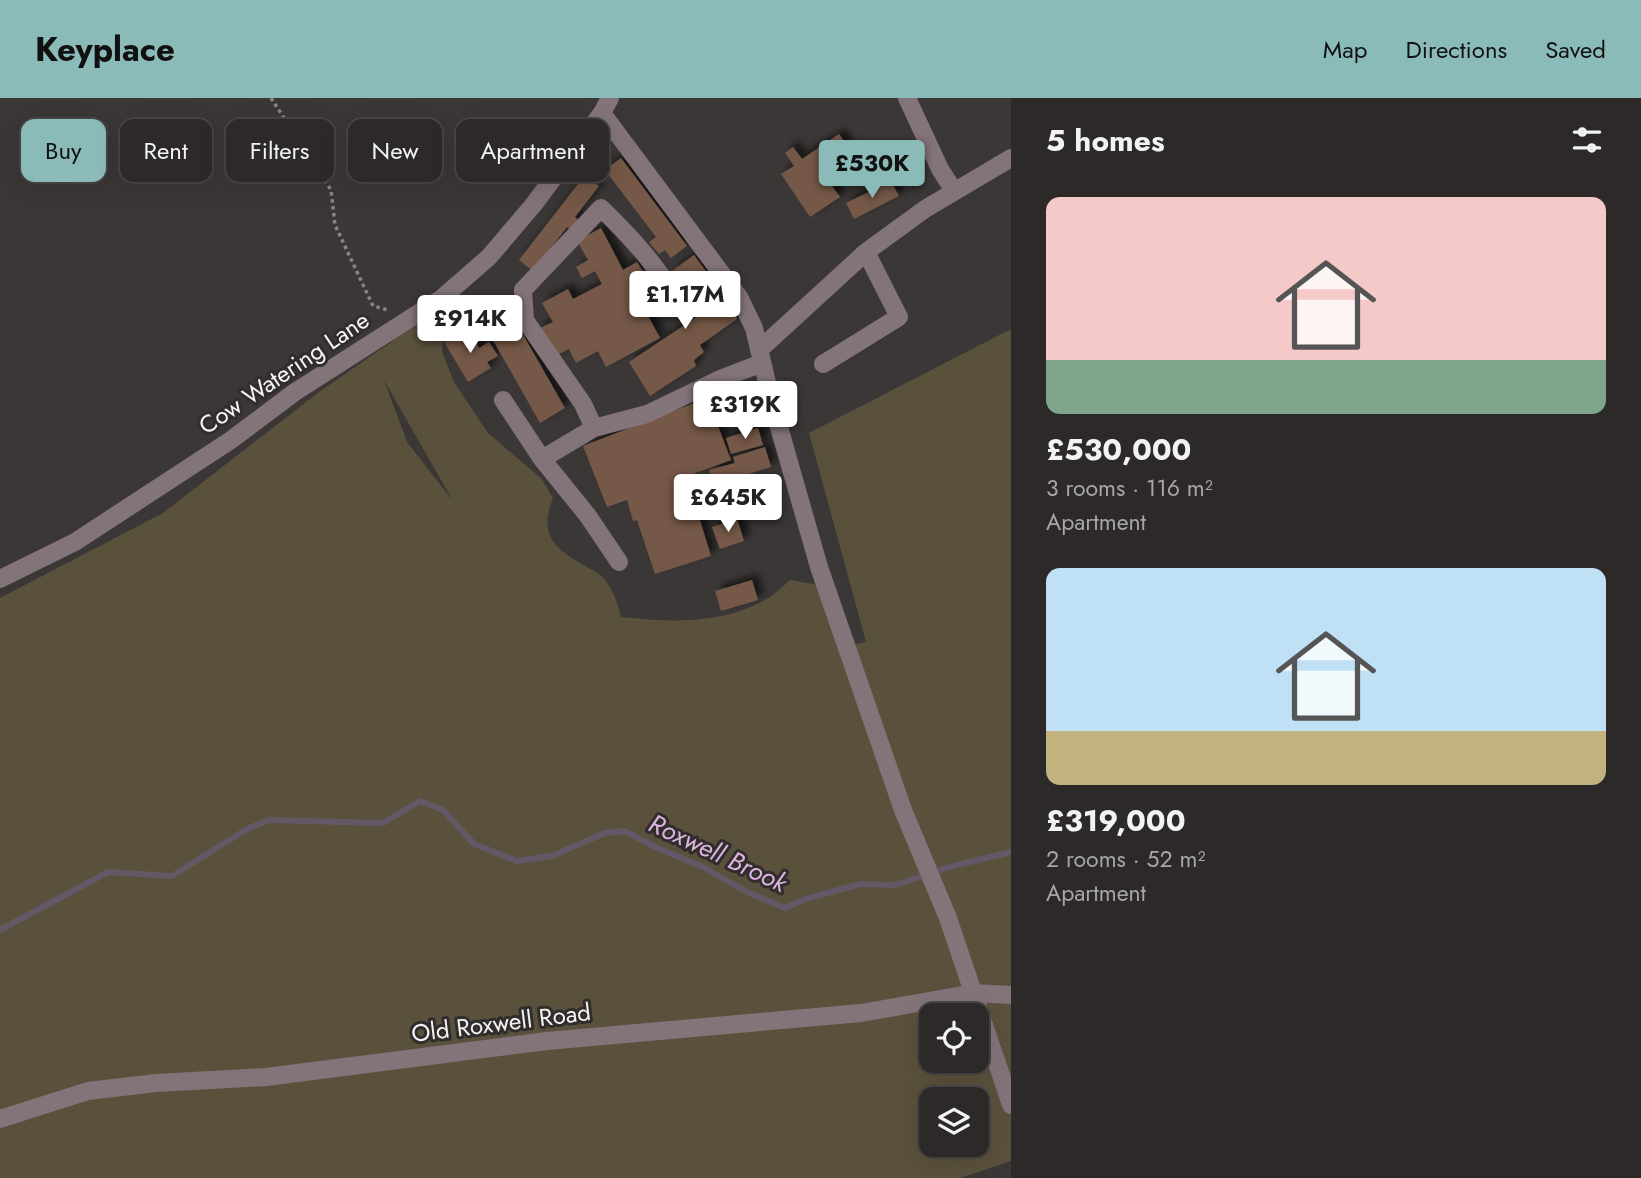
<!DOCTYPE html>
<meta charset="utf-8">
<style>
body{margin:0;font-family:Jost,sans-serif;background:#343130;color:#f1f3f6;height:100vh;display:flex;flex-direction:column;font-size:26px;white-space:nowrap}
*{box-sizing:border-box;margin:0}
p{font-size:23px;color:#a6a6a8}
.icon{flex:none;width:38px;height:38px;fill:none;stroke:currentColor;stroke-width:2;stroke-linecap:round;stroke-linejoin:round}
.map{position:relative;flex:1;overflow:hidden}
.drawer{display:flex;flex-direction:column;background:#2c2928;width:630px}
.drawer>*{flex:none}
.guide{position:absolute;left:21px;top:21px;width:665px;height:63px;display:flex;gap:14px}
.fabs{position:absolute;left:919px;top:905px;display:grid;gap:14px}
.fabs a{display:grid;place-items:center;width:70px;height:70px;border-radius:14px;background:#2c2928;box-shadow:0 7px 28px #0002,0 0 0 2px #484545;font-size:35px}
.price{position:absolute;translate:-50% -60px;padding:0 16px;border-radius:7px;background:#fff;color:#222;font-size:23px;line-height:46px;filter:drop-shadow(0 2px 4px #0008)}
.price::after{content:'';position:absolute;left:50%;top:42px;width:21px;height:16px;margin-left:-10px;background:inherit;clip-path:polygon(0 0,100% 0,50% 100%)}
.price.selected{background:#8bbbb9;color:#111}
ul{padding:0;list-style:none}
li{display:grid;align-content:center;gap:14px;height:371px;padding:0 35px}
li span{display:grid;place-items:center;height:217px;border-radius:14px;color:#555}
li>.icon{margin-inline-start:auto}
span .icon{width:126px;height:126px;fill:#fffc;stroke-width:1}
li b{font-size:30px}
h2{display:flex;justify-content:space-between;align-items:center;height:84px;padding:0 35px;font-size:30px}
.tag{padding:0 24px;border-radius:14px;background:#2c2928;box-shadow:0 7px 28px #0002,0 0 0 2px #484545;font-size:24px;line-height:63px}
.tag.selected{background:#8bbbb9;color:#111}
header{display:flex;align-items:center;gap:42px;box-sizing:border-box;height:98px;padding:0 35px;background:#8bbbb9;color:#111}
header strong{font-size:33px}
nav{display:flex;gap:38px;margin-inline-start:auto;font-size:24px}
main{display:flex;flex:1;min-height:0}
.map>svg:first-child{display:block}
.green{fill:#5a513d;fill-rule:evenodd}
.lines{fill:none;stroke-linecap:round;stroke-linejoin:round}
.stream{stroke:#655866;stroke-width:6}
.building{fill:#745947;filter:url(#shadow)}
.path{stroke:#888584;stroke-width:3.5;stroke-dasharray:3.5 3.5;stroke-linecap:butt}
.minor{stroke:#83747a;stroke-width:18}
.labels{text-anchor:middle;stroke-width:6;stroke-linejoin:round;paint-order:stroke}
.street-label{font-size:24px;fill:#f7f4f4;stroke:#302d2c}
.water-label{font-size:26px;font-style:italic;fill:#ddb4df;stroke:#302d2c}
</style>
<header>
<strong>Keyplace</strong>
<nav><a>Map</a><a>Directions</a><a>Saved</a></nav>
</header>
<main>
<div class="map">
<svg width="1011" height="1080" viewBox="0 0 1011 1080">
<defs>
<filter id="shadow"><feDropShadow dx="6" dy="-6" stdDeviation="3.5" flood-color="#0009"/></filter>
</defs>
<rect width="100%" height="100%" fill="#3a3736"/>
<path class="green" d="M414 223H435L443 240 442 254 454 284 488 335 541 380 553 400C540 433 550 448 580 465 586 469 594 472 599 476 612 487 617 503 621 519 669 524 721 527 765 502 774 497 782 489 790 482L819 487 831 519 837 550 866 544 809 335 1011 231V1063L961 1080H0V500L163 415 319 294 390 245ZM384 282 453 403 407 344ZM931 917H976V962H931ZM931 1001H976V1046H931Z"/>
<g class="lines">
<path class="stream" d="M0 832 108 774 172 778 247 731 269 722 383 725 420 703 443 712 474 746 517 763 552 758 605 735 625 733 655 749 701 768 747 794 785 810 806 801 860 786 895 787 953 768 1011 754"/>
</g>
<path class="building" d="M839 36 850 52 822 74 840 99 810 119 781 76 794 68 785 55 793 49 802 61Z
M621 60 687 148 671 160 665 152 659 156 649 144 656 139 605 72Z
M585 77 599 88 575 119 580 123 572 133 567 129 533 173 519 162Z
M891 83 899 98 854 121 846 105Z
M601 130 623 172 637 164 643 174 629 182 638 199 660 187 664 196 642 207 660 240 606 269 598 253 576 265 569 251 553 259 538 231 553 224 542 205 568 191 573 201 602 186 595 173 582 180 576 169 588 162 577 143Z
M694 157 727 202 737 221 700 247 704 254 694 262 696 268 650 298 629 264 704 214 672 173Z
M506 207 565 310 540 325 481 221Z
M467 230 479 250 489 244 498 258 487 264 491 270 468 284 444 244Z
M707 300 731 362 682 380 689 405 694 403 711 458 655 476 637 422 633 423 627 402 607 409 583 348Z
M758 330 763 347 731 356 726 340Z
M765 349 771 369 713 387 709 372 735 365 733 359Z
M737 421 744 443 720 451 712 429Z
M752 482 758 502 721 513 715 493Z"/>
<g class="lines">
<path class="path" d="M271 0 331 92 335 127 373 208 388 212"/>
<path class="minor" d="M907 0 940 71 954 93
M602 15 739 199 754 230 771 301 819 469 903 712 948 820 1011 1007
M759 252 866 154 925 111 1011 60
M823 266 899 219 866 154
M503 302 542 361
M594 330 583 306 525 222 523 192 601 110C634 142 659 170 682 210
M619 464 588 418 542 361 594 330 647 316 718 282 762 265
M0 481 75 444 231 342 295 294 442 200 489 159 534 106 602 15 610 0
M0 1021 88 993 156 985 266 979 547 943 861 915 974 895 1011 897"/>
</g>
<g class="labels">
<g class="street-label">
<text transform="translate(284 275) rotate(-34)" y="8">Cow Watering Lane</text>
<text transform="translate(501 925) rotate(-7)" y="8">Old Roxwell Road</text>
</g>
<g class="water-label">
<text transform="translate(718 755) rotate(25)" y="9">Roxwell Brook</text>
</g>
</g>
</svg>
<div class="fabs">
<a><svg class="icon" aria-label="locate" viewBox="0 0 24 24"><circle cx="12" cy="12" r="6"/><path d="M12 2v4M12 18v4M2 12h4M18 12h4"/></svg></a>
<a><svg class="icon" aria-label="layers" viewBox="0 0 24 24"><path d="M12 4l9 5-9 5-9-5zM3 14l9 5 9-5"/></svg></a>
</div>
<b class="price selected" style="left:872px;top:102px">£530K</b>
<b class="price" style="left:685px;top:233px">£1.17M</b>
<b class="price" style="left:470px;top:257px">£914K</b>
<b class="price" style="left:745px;top:343px">£319K</b>
<b class="price" style="left:728px;top:436px">£645K</b>
<div class="guide">
<a class="tag selected">Buy</a>
<a class="tag">Rent</a>
<a class="tag">Filters</a>
<a class="tag">New</a>
<a class="tag">Apartment</a>
</div>
</div>
<section class="drawer">
<h2>5 homes<svg class="icon" aria-label="filters" viewBox="0 0 24 24"><path d="M4 7h16M4 17h16"/><circle cx="9" cy="7" r="2"/><circle cx="15" cy="17" r="2"/></svg></h2>
<ul>
<li><span style="background:linear-gradient(#f6c9c9 75%,#7fa58c 0)"><svg class="icon" aria-label="home" viewBox="0 0 24 24"><path d="M3 11l9-7 9 7M6 9v11h12V9"/></svg></span><div><b>£530,000</b><p>3 rooms · 116 m²</p><p>Apartment</p></div></li>
<li><span style="background:linear-gradient(#bfe0f5 75%,#c2b280 0)"><svg class="icon" aria-label="home" viewBox="0 0 24 24"><path d="M3 11l9-7 9 7M6 9v11h12V9"/></svg></span><div><b>£319,000</b><p>2 rooms · 52 m²</p><p>Apartment</p></div></li>
</ul>
</section>
</main>
